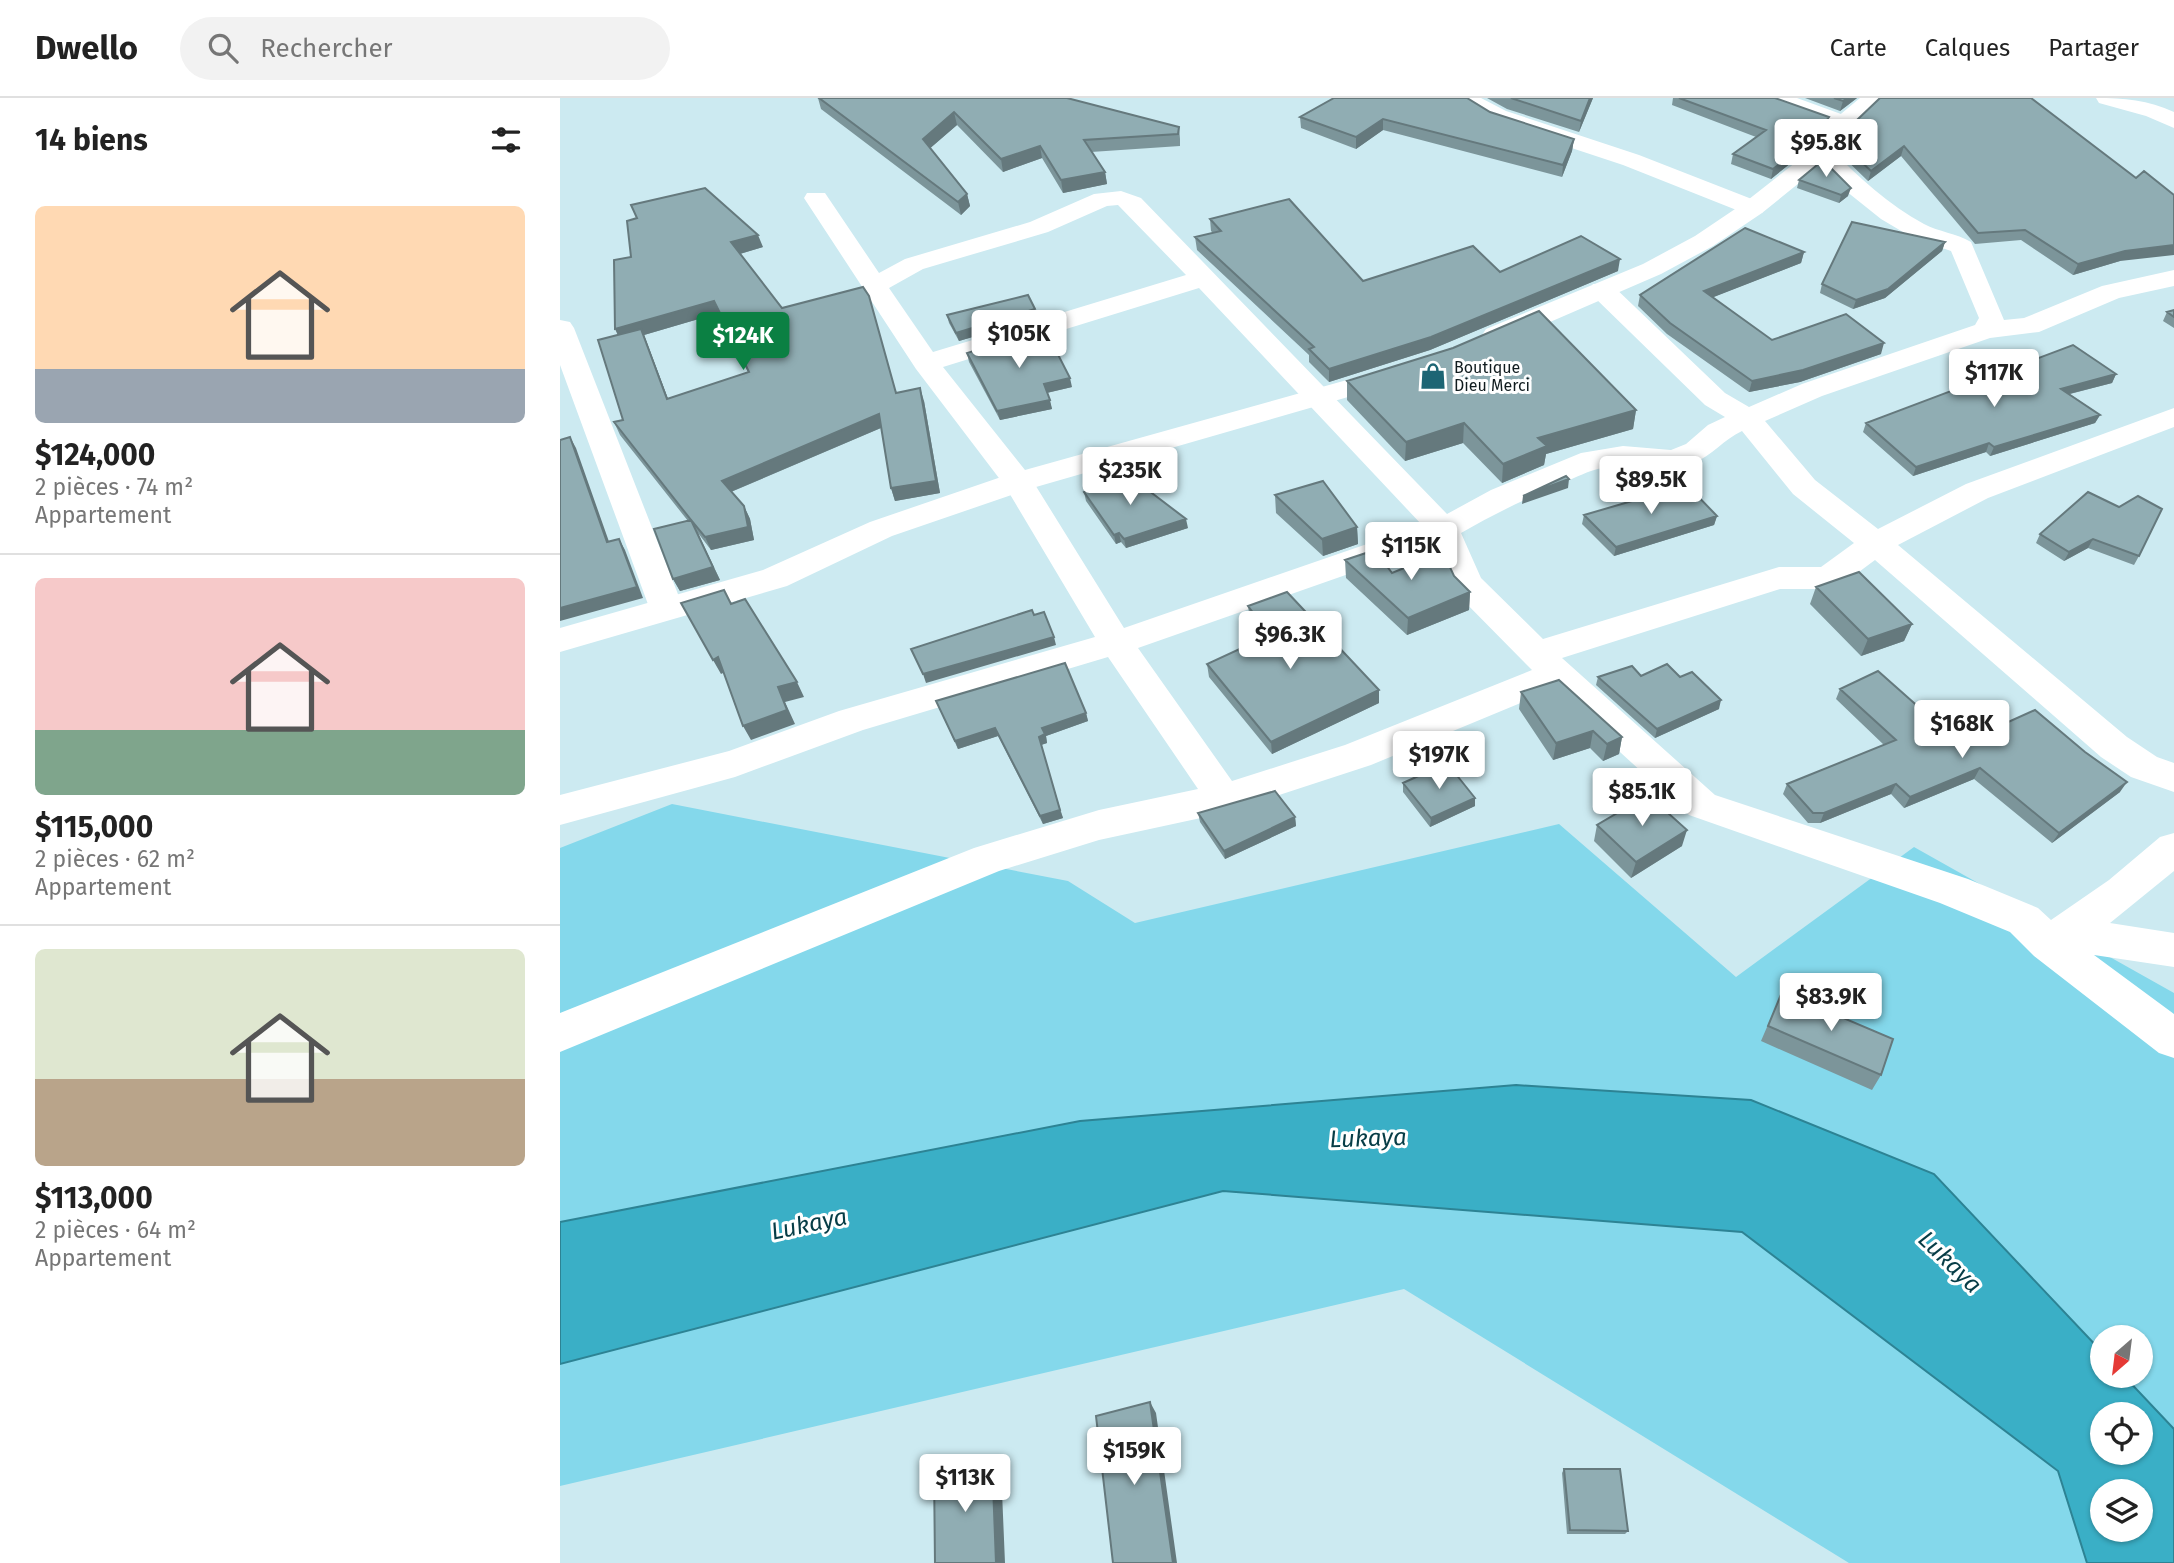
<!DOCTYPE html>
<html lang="fr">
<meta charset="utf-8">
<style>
body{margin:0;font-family:"Fira Sans",sans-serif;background:#f2f2f2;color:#222;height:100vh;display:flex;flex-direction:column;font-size:26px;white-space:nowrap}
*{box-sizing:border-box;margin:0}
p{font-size:23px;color:#767676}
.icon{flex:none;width:38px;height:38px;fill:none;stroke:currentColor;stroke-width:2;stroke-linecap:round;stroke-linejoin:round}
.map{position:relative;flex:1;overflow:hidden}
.side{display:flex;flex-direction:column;background:#fff;width:560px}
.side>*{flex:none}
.needle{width:46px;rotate:208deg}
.tools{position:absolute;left:1530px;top:1227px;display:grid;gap:14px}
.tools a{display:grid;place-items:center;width:63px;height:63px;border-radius:50%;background:#fff;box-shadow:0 2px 5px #0004;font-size:35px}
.price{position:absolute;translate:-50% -60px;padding:0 16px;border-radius:7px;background:#fff;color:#222;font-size:23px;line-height:46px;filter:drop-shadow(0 2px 4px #0008)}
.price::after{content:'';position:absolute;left:50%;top:42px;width:21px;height:16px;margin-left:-10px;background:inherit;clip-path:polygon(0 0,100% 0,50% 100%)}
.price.on{background:#0b8043;color:#fff}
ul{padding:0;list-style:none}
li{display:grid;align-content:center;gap:14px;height:371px;padding:0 35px}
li+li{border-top:2px solid #e0e0e0}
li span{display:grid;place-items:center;height:217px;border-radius:10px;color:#555}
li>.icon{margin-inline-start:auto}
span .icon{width:126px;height:126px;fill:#fffc;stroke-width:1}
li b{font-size:30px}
h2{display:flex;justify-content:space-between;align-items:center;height:84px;padding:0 35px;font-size:30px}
header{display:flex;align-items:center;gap:42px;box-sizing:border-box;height:98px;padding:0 35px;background:#fff;border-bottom:2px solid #e0e0e0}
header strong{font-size:33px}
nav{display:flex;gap:38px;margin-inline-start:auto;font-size:24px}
.search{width:490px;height:63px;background:#f2f2f2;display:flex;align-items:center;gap:18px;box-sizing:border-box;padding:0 24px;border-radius:38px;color:#767676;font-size:26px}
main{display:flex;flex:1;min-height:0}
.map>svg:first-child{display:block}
.green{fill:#84d8eb}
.water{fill:#3aafc6;stroke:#2d8394;stroke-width:2;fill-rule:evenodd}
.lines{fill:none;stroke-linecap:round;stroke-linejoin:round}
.minor{fill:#fff;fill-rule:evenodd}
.tertiary{fill:#fff;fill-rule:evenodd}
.wall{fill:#7c959a;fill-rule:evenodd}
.shaded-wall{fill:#65797d}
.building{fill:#90adb3;stroke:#65797d;stroke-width:2}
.labels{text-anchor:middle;stroke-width:6;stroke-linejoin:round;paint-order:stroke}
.far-poi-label{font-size:16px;fill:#101b1e;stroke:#fff;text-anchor:start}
.near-water-label{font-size:24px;font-style:italic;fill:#073d47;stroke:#fff}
</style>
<header>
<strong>Dwello</strong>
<div class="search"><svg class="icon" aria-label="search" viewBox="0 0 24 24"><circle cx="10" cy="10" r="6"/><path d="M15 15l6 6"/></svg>Rechercher</div>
<nav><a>Carte</a><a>Calques</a><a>Partager</a></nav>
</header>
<main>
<section class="side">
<h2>14 biens<svg class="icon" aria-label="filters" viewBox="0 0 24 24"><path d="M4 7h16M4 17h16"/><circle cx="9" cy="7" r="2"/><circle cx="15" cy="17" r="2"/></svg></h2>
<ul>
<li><span style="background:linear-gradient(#ffd9b3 75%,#9aa5b1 0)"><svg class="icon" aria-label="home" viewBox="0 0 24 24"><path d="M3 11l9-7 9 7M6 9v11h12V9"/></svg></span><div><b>$124,000</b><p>2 pièces · 74 m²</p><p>Appartement</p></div></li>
<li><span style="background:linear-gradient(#f6c9c9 70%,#7fa58c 0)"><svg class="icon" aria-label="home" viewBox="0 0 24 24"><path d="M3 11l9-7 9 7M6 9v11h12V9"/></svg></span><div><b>$115,000</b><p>2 pièces · 62 m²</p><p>Appartement</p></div></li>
<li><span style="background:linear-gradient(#dfe7d0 60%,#b9a48a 0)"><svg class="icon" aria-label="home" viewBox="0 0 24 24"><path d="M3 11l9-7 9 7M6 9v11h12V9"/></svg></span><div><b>$113,000</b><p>2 pièces · 64 m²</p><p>Appartement</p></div></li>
</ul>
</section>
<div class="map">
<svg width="1614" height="1465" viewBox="0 0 1614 1465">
<rect width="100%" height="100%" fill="#cceaf1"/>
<path class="green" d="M112 706 508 783 575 825 999 726 1176 879 1354 749 1614 895V1331L1564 1278H1580V1239H1542V1254L1374 1076 520 1023 0 1124V750Z
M663 1093 1182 1134 1499 1373 1527 1465H1289L844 1191 0 1388V1266Z"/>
<path class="water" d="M956 987 1191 1002 1374 1076 1542 1254V1278H1564L1614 1331V1465H1527L1498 1373 1182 1134 663 1093 0 1266V1124L520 1023ZM1542 1316H1580V1354H1542ZM1542 1393H1580V1432H1542Z"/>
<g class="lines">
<path class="minor" d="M893 0H921L946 13 1079 57 1202 105 1205 110 1202 115H1184L1063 67 930 23Z
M1205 0H1237L1292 20 1295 25 1292 30H1276L1208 5Z
M1536 0C1564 0 1588 2 1614 14V30L1586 18 1539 5Z
M1262 48 1270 50C1298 79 1329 107 1364 126 1379 134 1396 135 1411 144L1444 222 1464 220 1542 188 1614 172V188L1559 200 1479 234 1430 240 1262 298 1205 323 1255 382 1318 431 1406 386 1614 310V329L1428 400 1338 447 1567 639 1597 659 1614 665V694L1571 679 1541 659 1315 462 1280 488 1268 491H1220L1002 560 1155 697 1408 781 1478 810 1491 822 1549 782 1600 739 1614 735V773L1550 825 1614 835V869L1534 857 1614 916V960L1599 955 1474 858 1450 834 1380 805 1129 717 992 592 811 667 664 715 539 742 439 773 0 954V915L414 750 539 712 638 691 548 559 303 632 175 679 0 727V697L169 653 279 613 535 539 445 388 356 271 244 100 247 95H265L319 175 345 161 470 124 534 96 561 93 581 100 887 416 931 392 1021 355 1063 348 1111 352 1126 346 1148 327 1165 319 1145 307 1033 198 1029 192 1033 186H1051L1165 295 1189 309 1242 286 1415 227 1419 220 1391 153 1353 140 1321 121 1286 93 1250 55 1254 50ZM558 107 626 177 373 254 329 190 363 171 488 134 547 108ZM639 190 862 427 564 530 469 377 383 269ZM1182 333 1233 396 1294 445 1261 469H1219L983 541 921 480 901 435C934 416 967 400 1003 385 1015 380 1029 372 1043 370 1074 363 1102 376 1133 365 1152 358 1164 341 1182 333ZM874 446 895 494 972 572 785 647 672 683 578 550Z
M0 222 10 224 14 230 123 509 118 517 106 520 94 517 89 509 0 267Z"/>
<path class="tertiary" d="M1300 0H1324L1292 30 1270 60 1202 115 1153 148 1101 176 946 243H926L922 237 926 231 1083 166 1135 138 1184 105 1254 50 1276 20Z
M837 268 847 270 851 276 847 282 469 391 332 438 227 488 0 554V530L203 472 310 424 447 377Z"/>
</g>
<path class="wall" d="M258 0 619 29 620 41V48L531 54 545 74 547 86 503 95 482 60 443 74 397 27 370 50 407 96 410 108 401 117 261 11Z
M927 0H1033L1019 34 947 11Z
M1113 0H1215L1269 19 1266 29 1252 48 1211 81 1171 66 1173 56 1196 39 1112 7Z
M1245 0H1297L1280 13Z
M1320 0 1560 163 1513 177 1461 142 1415 146 1341 58 1308 83 1278 54 1280 44Z
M930 14 1014 41 1012 53 1002 79 823 32 796 51 741 30 740 19Z
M1239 82 1288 98 1279 105 1237 90Z
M71 107 203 149 180 156 222 210 337 295 364 303 380 395 335 403 331 390 321 330 171 394 184 408 190 421 194 442 151 452 138 435 160 482 120 493 113 481 128 423 60 337 54 324 63 322 58 237 77 120ZM159 215 188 274 108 301 84 237Z
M650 121 803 183 940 174 1058 173 870 252 769 284 749 264V257L637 152 635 139 653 135 651 133Z
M1385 144 1382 153 1325 200 1293 211 1260 195 1262 186Z
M1244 154 1241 165 1153 199 1212 242 1321 256 1240 284 1189 294 1107 236 1078 208 1080 197Z
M475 211 477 220 399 243 389 225 387 217Z
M1614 212V230L1603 223 1607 214Z
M407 255 512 289 487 295 492 311 440 322 409 264Z
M1556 276 1552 285 1510 296 1540 317 1535 325 1430 358 1426 354 1353 378 1303 334 1306 325Z
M787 283 1076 312 1073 331 986 356 984 367 942 385 903 345 845 363 787 302Z
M524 394 628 430 566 450 561 444 556 446 526 403Z
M1528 394 1579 458 1574 467 1528 450 1504 463 1476 445 1480 436Z
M715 397 797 429 798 446 763 458 716 415Z
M1024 417 1157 418 1154 427 1054 458 1022 426Z
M785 462 832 475 894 478 910 494 909 512 847 537 786 480Z
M1256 489 1352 526 1344 543 1301 558 1250 506Z
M688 508 819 605 712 656 649 579 647 566 704 540 690 521Z
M1081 578 1120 579 1159 611 1095 640 1036 587 1038 579Z
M1280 591 1389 636 1426 634 1560 694 1492 745 1414 681 1344 710 1331 696 1260 725H1248L1223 696 1227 686 1324 647 1276 601Z
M961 594 1062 639 1059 656 1043 663 1030 650 993 662 959 611Z
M376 603 526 615 528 623 486 638 487 645 481 647 503 720 483 726 438 638 398 651Z
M843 685 915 708 870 729 843 694Z
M638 715 735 719 736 728 665 761 640 724Z
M1037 727 1122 748 1071 780 1034 743Z
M1222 894 1321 977 1312 992 1201 943Z
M1004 1371 1068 1433 1065 1436H1007L1002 1375Z"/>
<path class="shaded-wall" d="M1030 0H1033L1019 34 1021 23Z
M1287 0H1297L1280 13 1283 3Z
M394 14 397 27 367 53 363 41Z
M1269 19 1266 29 1252 48 1211 81 1213 71Z
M823 21V32L796 51V39Z
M1014 41 1012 53 1002 79 1003 67Z
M480 48 482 60 443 74 441 61Z
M1344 48 1341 58 1308 83 1311 73Z
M545 74 547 86 503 95 501 82Z
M1291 90 1288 98 1279 105 1281 97Z
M407 96 410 108 401 117 398 104Z
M198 137 203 149 176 157 171 144Z
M1385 144 1382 153 1325 200 1293 211 1296 202Z
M1614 147V157L1560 163 1513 177 1518 166 1565 153Z
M1244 154 1241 165 1141 204 1144 193Z
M1060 161 1058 173 870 252 769 284V271Z
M154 203 159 215 84 237 113 314 107 301 61 244 55 231Z
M475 211 477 220 399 243 396 235Z
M1324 245 1321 256 1240 284 1189 294 1192 283Z
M1556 276 1552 285 1497 299 1501 291Z
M510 280 512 289 486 295 484 286Z
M360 290 364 303 380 395 335 403 331 390Z
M490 302 492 311 440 322 437 313Z
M1076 312 1073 331 986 356 984 367 942 385 943 366 978 340Z
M319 316 323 329 168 395 162 383Z
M1540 317 1535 325 1430 358 1434 349Z
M904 325 903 345 845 363 846 344Z
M10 339 16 350 53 455 47 444Z
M1429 345 1426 354 1353 378 1356 369Z
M1009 381 1008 390 962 406 963 398Z
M184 408 190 421 194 442 151 452 145 439Z
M1157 418 1154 427 1054 458 1056 449Z
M626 421 628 430 566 450 564 441Z
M131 422 160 482 120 493 113 481Z
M797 429 798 446 763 458 762 441Z
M559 435 561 444 556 446 554 437Z
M59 441 65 452 83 500 0 523V510Z
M1533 441 1528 450 1504 463 1509 454Z
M910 494 909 512 847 537 848 520Z
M1352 526 1344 543 1301 558 1308 541Z
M494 539 496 547 366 585 363 576Z
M158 559 165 574 161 576 153 562Z
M237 584 244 599 225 604 235 626 191 642 183 628 218 589Z
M819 592V605L712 656 711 644Z
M1161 602 1159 611 1095 640 1097 631Z
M526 615 528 623 486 638 487 645 481 647 479 639 482 630Z
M435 630 438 638 398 651 395 643Z
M1033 633 1030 650 993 662 996 645Z
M1062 639 1059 656 1043 663 1047 646Z
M1420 670 1414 681 1344 710 1350 699Z
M1567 684 1560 694 1492 745 1499 735Z
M1336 686 1331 696 1260 725 1264 715Z
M915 700V708L870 729 871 720Z
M500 712 503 720 483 726 480 718Z
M735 719 736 728 665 761 664 753Z
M1127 732 1122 748 1071 780 1076 764Z
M590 1304 596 1315 617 1465H613Z
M432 1360 441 1370 445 1465H436Z"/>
<path class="building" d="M259 0H507L619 29 618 36 524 42 545 74 501 82 480 48 441 61 394 14 363 41 407 96 398 104Z
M774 0H907L930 14 1014 41 1003 67 823 21 796 39 740 19Z
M951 0H1030L1021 23Z
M1119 0H1215L1269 19 1255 38 1213 71 1173 56 1206 32Z
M1274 0H1287L1283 3Z
M1320 0H1471L1576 80 1584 73 1614 97V147L1565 153 1518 166 1465 132 1418 135 1344 48 1311 73 1280 44 1297 22Z
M1263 62 1291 90 1281 97 1239 82Z
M145 90 198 137 171 144 222 210 303 189 309 198 336 295 360 290 376 383 331 390 319 316 162 383 184 408 188 429 145 439 131 422 153 469 113 481 94 431 131 422 54 324 63 322 38 242 81 231 107 301 189 274 154 203 55 231 54 162 71 159 67 123 77 120 71 107Z
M729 101 803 183 913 148 940 174 1021 138 1060 161 871 239 769 271 749 251 754 249 635 139 661 133 650 121Z
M1292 124 1385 144 1328 191 1296 202 1262 186Z
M1185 130 1244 154 1144 193 1212 242 1286 216 1324 245 1243 272 1192 283 1110 225 1080 197Z
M468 197 475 211 396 235 387 217Z
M1614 212V219L1607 214Z
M979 213 1076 312 978 340 987 348 943 366 904 325 846 344 787 283 893 250Z
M485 231 510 280 484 286 490 302 437 313 407 255Z
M1513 247 1556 276 1501 291 1540 317 1434 349 1429 345 1356 369 1306 325Z
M10 339 47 444 59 441 77 489 0 510V342Z
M563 373 626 421 564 441 559 435 554 437 524 394Z
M1006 378 1009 381 963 398Z
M763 383 797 429 762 441 715 397Z
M1127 387 1157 418 1056 449 1024 417Z
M1528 394 1559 409 1578 398 1602 411 1579 458 1533 441 1509 454 1480 436Z
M815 452 832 475 883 454 894 478 910 494 848 520 785 462Z
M1299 474 1352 526 1308 541 1256 489Z
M164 492 171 506 185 501 237 584 218 589 227 612 183 628 158 559 153 562 121 505Z
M727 494 819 592 711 644 647 566 710 537 688 508Z
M472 512 474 517 484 514 494 539 363 576 351 551Z
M505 565 526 615 482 630 485 636 479 639 500 712 480 718 435 630 395 643 376 603Z
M1107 566 1120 579 1132 574 1161 602 1097 631 1038 579 1072 568 1081 578Z
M1318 573 1389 636 1415 625 1426 634 1475 612 1525 654 1567 684 1499 735 1420 670 1350 699 1336 686 1264 715H1253L1227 686 1336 642 1280 591Z
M999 582 1062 639 1047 646 1033 633 996 645 961 594Z
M887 665 915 700 871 720 843 685Z
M715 693 735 719 664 753 638 715Z
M1088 697 1127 732 1076 764 1037 727Z
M1222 894 1333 941 1321 977 1208 928Z
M590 1304 613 1465H553L536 1318Z
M432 1360 436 1465H375L374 1372Z
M1004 1371H1060L1068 1433 1010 1432Z"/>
<defs>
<symbol id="shop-bare" viewBox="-9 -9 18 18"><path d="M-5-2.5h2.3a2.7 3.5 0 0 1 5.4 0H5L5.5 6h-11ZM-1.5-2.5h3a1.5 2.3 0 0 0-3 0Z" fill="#1d6574" stroke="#fff" stroke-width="2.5" paint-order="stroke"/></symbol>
</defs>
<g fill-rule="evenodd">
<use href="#shop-bare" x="854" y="259" width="38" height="38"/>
</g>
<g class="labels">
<g class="far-poi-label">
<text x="894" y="275">Boutique<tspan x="894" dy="18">Dieu Merci</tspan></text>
</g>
<g class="near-water-label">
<text transform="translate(808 1040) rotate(-2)" y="8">Lukaya</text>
<text transform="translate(249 1126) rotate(-12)" y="8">Lukaya</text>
<text transform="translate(1390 1164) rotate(44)" y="8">Lukaya</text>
</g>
</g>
</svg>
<div class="tools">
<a><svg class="needle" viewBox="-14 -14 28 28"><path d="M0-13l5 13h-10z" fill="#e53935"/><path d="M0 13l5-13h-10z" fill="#767676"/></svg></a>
<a><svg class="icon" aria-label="locate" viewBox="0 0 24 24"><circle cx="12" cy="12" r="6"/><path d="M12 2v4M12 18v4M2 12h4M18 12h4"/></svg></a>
<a><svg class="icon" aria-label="layers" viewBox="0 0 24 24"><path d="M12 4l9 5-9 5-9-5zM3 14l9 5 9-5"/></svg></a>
</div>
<b class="price" style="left:1266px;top:81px">$95.8K</b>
<b class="price" style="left:459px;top:272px">$105K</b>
<b class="price on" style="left:183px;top:274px">$124K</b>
<b class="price" style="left:1434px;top:311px">$117K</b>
<b class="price" style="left:570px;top:409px">$235K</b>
<b class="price" style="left:1091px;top:418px">$89.5K</b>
<b class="price" style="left:851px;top:484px">$115K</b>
<b class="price" style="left:730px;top:573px">$96.3K</b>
<b class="price" style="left:1402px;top:662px">$168K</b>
<b class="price" style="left:879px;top:693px">$197K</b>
<b class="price" style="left:1082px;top:730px">$85.1K</b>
<b class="price" style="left:1271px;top:935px">$83.9K</b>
<b class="price" style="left:574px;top:1389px">$159K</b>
<b class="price" style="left:405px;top:1416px">$113K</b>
</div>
</main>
